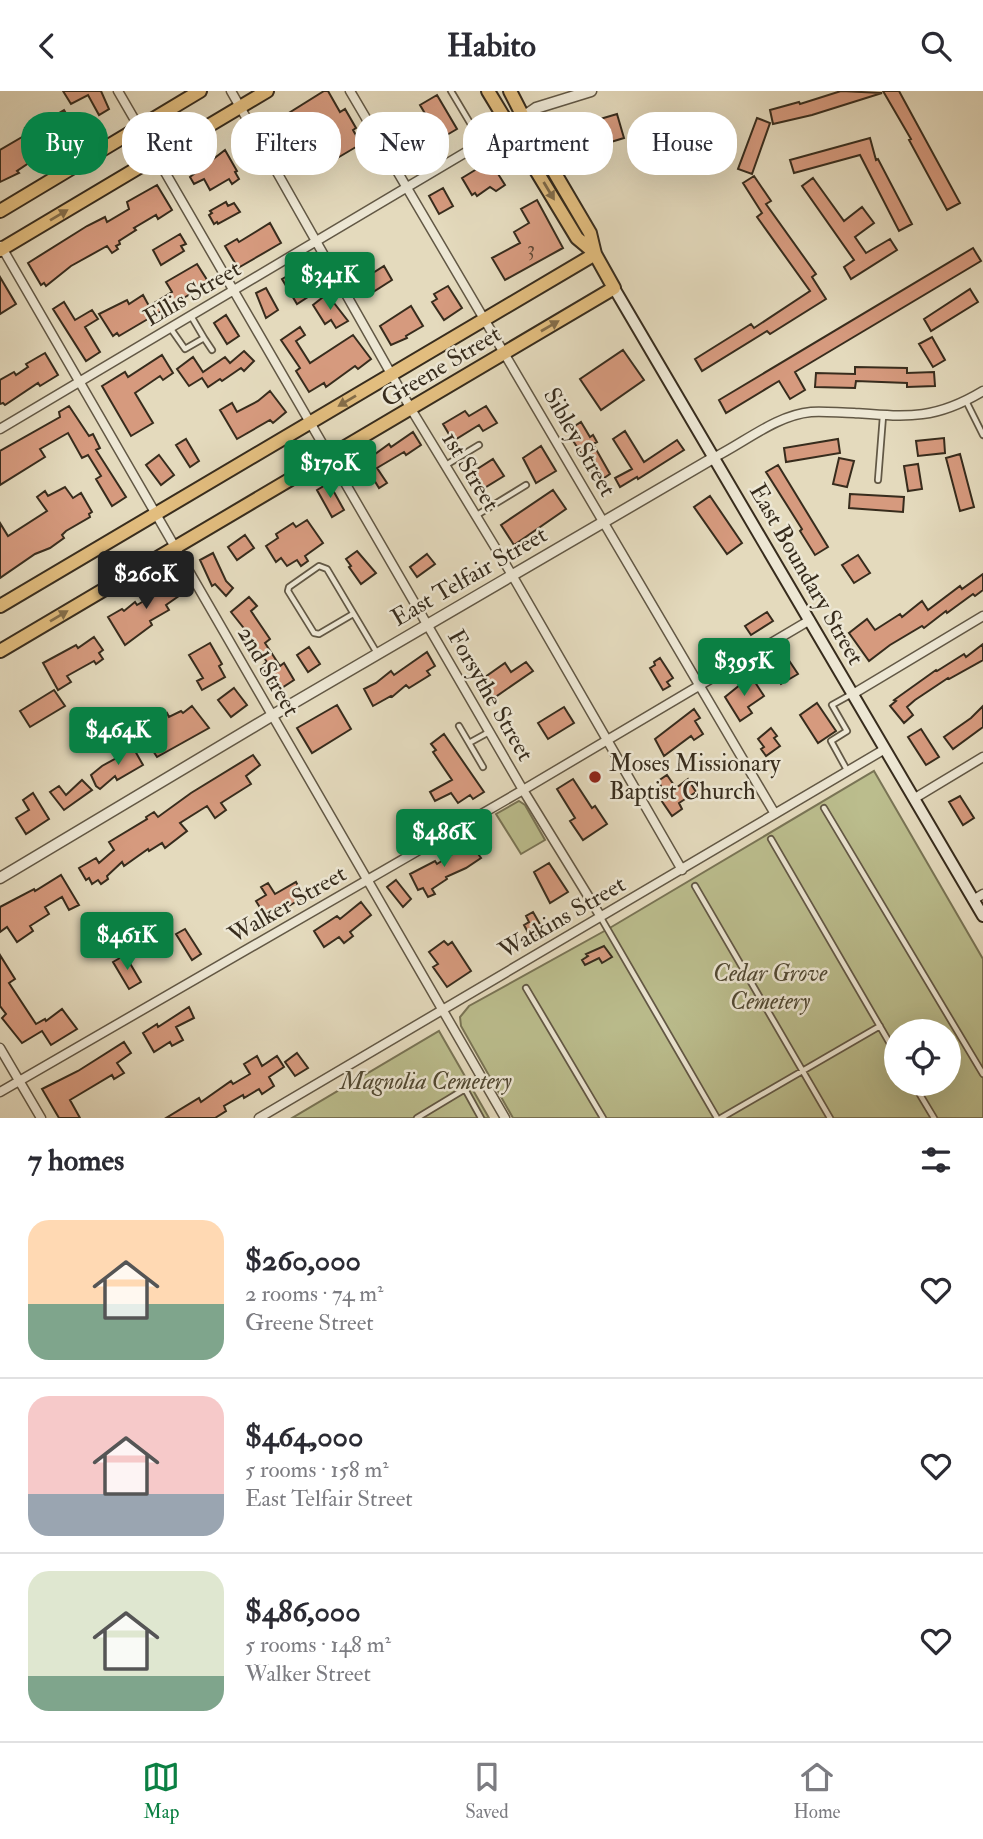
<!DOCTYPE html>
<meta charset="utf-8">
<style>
body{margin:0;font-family:"IM FELL Double Pica",serif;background:#f2f2f3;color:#2b2b33;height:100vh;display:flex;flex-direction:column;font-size:26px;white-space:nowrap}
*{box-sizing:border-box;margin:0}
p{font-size:23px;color:#7c7c81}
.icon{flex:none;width:38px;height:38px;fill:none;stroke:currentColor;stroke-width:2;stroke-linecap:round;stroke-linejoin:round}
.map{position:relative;height:1027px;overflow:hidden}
.details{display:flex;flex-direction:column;background:#fff;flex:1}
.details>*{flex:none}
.hud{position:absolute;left:21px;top:21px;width:942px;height:63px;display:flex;gap:14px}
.controls{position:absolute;left:884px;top:928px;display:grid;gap:14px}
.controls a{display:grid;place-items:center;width:77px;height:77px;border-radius:50%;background:#fff;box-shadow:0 7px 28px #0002;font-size:35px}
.price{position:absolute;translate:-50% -60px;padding:0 16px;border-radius:7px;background:#0b8043;color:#fff;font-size:23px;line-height:46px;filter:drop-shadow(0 2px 4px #0008)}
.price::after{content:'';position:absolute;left:50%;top:42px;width:21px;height:16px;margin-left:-10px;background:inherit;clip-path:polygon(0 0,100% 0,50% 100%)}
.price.current{background:#222;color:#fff}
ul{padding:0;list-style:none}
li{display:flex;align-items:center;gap:21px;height:175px;padding:0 28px}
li+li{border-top:2px solid #e1e1e2}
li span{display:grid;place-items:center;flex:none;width:196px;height:140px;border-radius:21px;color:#555}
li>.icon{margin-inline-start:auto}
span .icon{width:84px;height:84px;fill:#fffc;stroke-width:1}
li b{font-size:30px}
h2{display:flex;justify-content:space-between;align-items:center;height:84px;padding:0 28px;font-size:30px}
.tag{padding:0 24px;border-radius:28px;background:#fff;box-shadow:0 7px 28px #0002;font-size:24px;line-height:63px}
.tag.current{background:#0b8043;color:#fff}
header{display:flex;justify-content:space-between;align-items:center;height:91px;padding:0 28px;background:#fff;font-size:32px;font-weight:800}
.tab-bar{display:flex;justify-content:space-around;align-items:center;height:98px;border-top:2px solid #e1e1e2;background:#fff;font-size:19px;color:#7c7c81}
.tab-bar a{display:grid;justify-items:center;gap:4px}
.tab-bar .current{color:#0b8043}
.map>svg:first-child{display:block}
.green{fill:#bbbd8d;stroke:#797455;stroke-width:2;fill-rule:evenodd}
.building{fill:#d69a7e;stroke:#372c1d;stroke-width:2}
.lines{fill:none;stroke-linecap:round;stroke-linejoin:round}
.service-casing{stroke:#625845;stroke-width:8}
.minor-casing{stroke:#625845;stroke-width:11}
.tertiary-casing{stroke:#625845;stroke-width:13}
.secondary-casing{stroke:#372c1d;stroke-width:14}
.primary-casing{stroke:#372c1d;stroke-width:16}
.service{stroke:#ede7d4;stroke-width:4.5}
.minor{stroke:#ede7d4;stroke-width:8}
.tertiary{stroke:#ede7d4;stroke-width:10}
.secondary{stroke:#ede7d4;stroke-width:10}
.primary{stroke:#e2bd7e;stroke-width:12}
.oneway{fill:#846d49}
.poi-dot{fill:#8f2418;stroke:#ede7d4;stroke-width:2.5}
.labels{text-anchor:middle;stroke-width:5;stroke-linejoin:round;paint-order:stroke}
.number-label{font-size:21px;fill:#5f4835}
.street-label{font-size:24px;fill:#372c1d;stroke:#ede7d4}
.poi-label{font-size:24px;fill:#372c1d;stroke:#ede7d4;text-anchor:start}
.park-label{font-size:24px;font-style:italic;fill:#514933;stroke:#ede7d4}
</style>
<header><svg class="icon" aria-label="back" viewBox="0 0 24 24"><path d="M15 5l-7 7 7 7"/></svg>Habito<svg class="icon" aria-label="search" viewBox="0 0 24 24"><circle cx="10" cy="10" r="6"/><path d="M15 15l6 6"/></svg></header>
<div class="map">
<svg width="983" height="1027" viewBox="0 0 983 1027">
<rect width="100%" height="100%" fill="#e4dabd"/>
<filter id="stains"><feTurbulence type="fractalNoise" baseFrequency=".00286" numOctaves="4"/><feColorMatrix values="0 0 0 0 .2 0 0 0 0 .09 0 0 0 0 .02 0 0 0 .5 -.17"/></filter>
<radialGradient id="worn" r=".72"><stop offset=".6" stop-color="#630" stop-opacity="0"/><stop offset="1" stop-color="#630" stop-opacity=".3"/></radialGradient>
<path class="green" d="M874 680 983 868V1027H513L461 935 460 926 469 915 608 838ZM896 940H948V992H896Z
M519 710 525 714 545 749 521 763 496 723Z
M439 940 489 1027H292Z"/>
<path class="building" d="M63 0H101L109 18 99 24 88 4 71 13Z
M324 0H328L340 21 345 18 356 37 353 39 361 53 334 69 315 39 303 46 301 42 281 53 268 35Z
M841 0 882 2 812 24 773 33 770 19 799 11 800 13Z
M883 0H899L960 112 947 119 909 49 911 48Z
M437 4 457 38 440 48 420 14Z
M64 19 76 39 46 57 48 59 17 80 19 82 0 91V59L22 46 27 41 25 37 32 33 37 41 55 31 52 26Z
M617 23 624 47 601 54 598 44 567 53 563 39Z
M757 27 770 32 752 83 738 78Z
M870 47 876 69 878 68 912 133 899 140 860 64 794 82 790 69Z
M225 59 237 80 235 81 239 88 232 93 229 88 210 99 204 88 194 93 190 86Z
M490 70 505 94 496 100 490 96 477 105 475 102 472 104 462 87Z
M754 85 771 110 766 113 816 183 812 186 826 208 770 243 767 240 702 280 695 268 751 233 754 237 810 200 757 126 762 122 743 92Z
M813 87 844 130 862 116 874 132 855 146 866 162 890 148 897 159 851 188 844 176 854 169 802 95Z
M157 94 172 119 158 128 156 124 134 137 136 139 119 150 120 153 116 155 118 158 112 162 107 155 71 175 46 195 44 192 41 194 28 172 87 135 105 126 107 131 129 118 127 111Z
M443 97 453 115 439 123 429 105Z
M537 109 563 157 505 189 492 167 520 152 514 141 529 132 521 118Z
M226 111 228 115 234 112 240 121 218 133 217 131 214 133 209 124 212 122 210 120Z
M270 132 281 152 238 177 225 155 237 148 239 151Z
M180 143 186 153 181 155 184 160 161 174 153 159Z
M973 157 981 170 795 281 805 299 790 308 779 290 726 322 719 309Z
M314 170 322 185 305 194 311 204 297 213 282 188Z
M197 173 209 192 119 245 117 242 113 245 99 223 127 209 129 213 143 204 149 215 172 201 166 191Z
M384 175 392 189 373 201 365 187Z
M0 186 16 213 0 223Z
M448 195 462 217 444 229 432 211 437 208 434 203Z
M266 197 278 219 266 227 256 202Z
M970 198 978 211 931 240 924 228Z
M327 203 348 230 336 237 331 229 325 233 313 214Z
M64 211 75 229 92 219 98 228 85 236 100 261 86 270 53 218Z
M411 215 423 235 406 245 407 247 391 254 380 235Z
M226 224 239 245 227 253 214 232Z
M300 236 305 244 296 250 310 272 353 244 371 268 358 278 355 275 326 296 324 292 309 301 296 280 300 277 281 249Z
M932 246 945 269 933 276 919 253Z
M623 259 644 289 601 319 580 288Z
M244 260 254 270 244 280 241 277 222 290 220 288 208 296 202 287 189 295 177 278 193 266 203 281 225 266 230 272Z
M45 262 58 284 40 295 38 292 5 314 3 312 0 313V289L14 281 16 284 28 276 26 273Z
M162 264 173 282 163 289 160 285 135 302 153 332 131 345 102 295 125 281 128 286Z
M855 276 907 277V282L934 281 935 295 907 296V292L856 290 855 297 815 296 816 282 855 283Z
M270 300 286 321 273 332 270 329 237 348 220 319 232 312 237 321 258 310Z
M69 315 89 345 93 343 100 357 96 359 126 406 112 415 96 388 101 385 88 364 82 367 68 342 40 358 45 366 0 394V360L60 326 59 321Z
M486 315 497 332 483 340 479 334 453 350 443 333 465 320 469 325Z
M581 331 590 346 593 344 597 351 593 353 610 383 598 391 589 375 595 371 588 361 582 364 567 340Z
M625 340 644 371 677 349 684 359 638 388 637 386 620 396 615 387 632 378 613 348Z
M413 341 421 354 406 364 404 361 377 377 387 392 379 397 371 384 364 389 356 377 389 353 391 356Z
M944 347 945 362 918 365 916 350Z
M186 348 199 370 190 376 176 354Z
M838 348 840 362 786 371 784 357Z
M541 355 556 380 536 392 523 367Z
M960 363 974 416 960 420 946 367Z
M159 364 174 384 161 394 146 374Z
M839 367 854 370 847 396 833 393Z
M493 368 504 385 481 399 471 382Z
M918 373 922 398 908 400 904 375Z
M778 374 828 456 815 464 800 440 802 438 766 381Z
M329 392 344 419 332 426 317 399Z
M65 396 73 407 81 402 92 421 89 423 90 426 66 440 62 444 64 447 50 457 35 463 0 487V432L8 445 47 420 37 406 45 400 48 405Z
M553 399 566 418 514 454 501 434Z
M850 403 904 406 903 421 849 417Z
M710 405 742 452 727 463 694 416Z
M307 429 323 452 305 465 308 470 301 475 297 469 287 475 281 467 276 471 266 455 278 447 276 443 293 432 296 436Z
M245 444 254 457 237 469 228 456Z
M357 460 376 482 361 493 349 476 351 475 346 468Z
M213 462 226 490 233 497 226 505 215 493 212 495 200 469Z
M427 463 435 473 417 486 410 476Z
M858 464 870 482 854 492 842 474Z
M174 483 186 500 166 514 169 519 150 530 152 534 125 554 108 526 122 518 124 520 135 511 137 514 161 500 159 497 165 493 164 491Z
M983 483V499L975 505 973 503 947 522 946 520 924 537 922 535 890 554 869 570 849 542 867 528 875 539 900 523 902 526 922 510 928 519 960 495 962 498Z
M249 506 257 515 251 520 270 548 265 552 280 575 284 572 294 589 277 600 262 575 267 571 262 564 257 567 248 554 254 550 231 521Z
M767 521 773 530 751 544 745 535Z
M94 546 103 559 99 562 103 568 96 573 94 570 67 585 71 591 58 599 43 572 76 554 78 557Z
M210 552 222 573 219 575 225 586 202 599 197 590 203 587 189 564Z
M983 553V569L949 588 948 587 915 609 907 616 913 624 904 632 890 615 896 610 894 609 936 579 937 580 964 563 966 566Z
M309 556 320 573 308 581 297 564Z
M427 561 435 575 427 580 430 584 409 597 406 594 392 606 391 605 373 615 364 598 376 592 391 580 394 584Z
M786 565 798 583 781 593 770 575Z
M660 567 673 587 667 591 670 595 663 599 650 577 655 574 654 571Z
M526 571 533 580 491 609 478 591 505 572 511 581Z
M751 585 764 605 748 616 752 622 740 630 725 606Z
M234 597 247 614 231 626 218 609Z
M54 599 65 615 30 636 20 620Z
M817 612 836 640 818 652 800 624Z
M337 614 351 638 312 662 297 637Z
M192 615 209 637 157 666 150 655 155 652 148 641 159 634 156 629 167 622 169 626 181 620 183 622Z
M983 615V636L953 658 944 646 971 627Z
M564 616 574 632 548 648 538 632Z
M694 618 700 627 695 630 703 643 694 649 691 645 664 665 655 648Z
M771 637 777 645 774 647 780 655 766 665 761 658 764 656 758 648Z
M921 638 939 666 926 674 908 646Z
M444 643 484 701 473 708 470 704 458 712 451 702 435 710 430 701 452 689 433 661 436 659 431 653Z
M130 651 143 674 117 689 115 685 100 698 96 695 91 684 102 675 120 665 118 661Z
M253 664 260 674 246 685 251 693 221 712 226 719 215 727 207 715 180 732 187 740 165 757 162 752 149 760 148 758 124 775 122 771 107 785 108 788 101 793 98 789 92 793 89 787 86 789 79 777 96 767 99 772 114 759 109 751 147 728 146 726 154 721 158 726 191 702Z
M667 684 676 697 688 688 696 701 679 712 682 718 672 725 659 706 665 702 658 690Z
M573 688 592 717 595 715 607 733 583 749 570 730 575 727 557 698Z
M82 689 92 699 64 719 50 701 59 695 66 704Z
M33 702 49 728 26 743 16 727 29 719 23 709Z
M960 705 974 727 963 734 949 711Z
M470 752 481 767 466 777 446 786 447 788 432 798 435 803 428 806 423 797 418 799 410 783 435 770 437 773Z
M549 772 568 801 550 812 534 781Z
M61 784 79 814 69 819 62 806 45 816 49 823 30 835 33 840 17 851 7 836 0 841V816L34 798 35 800Z
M396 789 411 808 403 816 387 796Z
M296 791 304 806 267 828 256 810 266 804 261 796 268 792 275 803Z
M361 811 371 824 350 841 353 845 344 852 339 846 324 856 314 840 337 825 340 828Z
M533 821 544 840 531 847 524 834 529 831 526 825Z
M185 838 201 863 192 869 176 843Z
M444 850 448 854 452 851 471 880 447 896 433 876 438 873 429 861Z
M604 855 612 866 602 872 599 867 585 874 582 869 588 865 586 863Z
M0 864 15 888 9 892 36 933 45 928 46 930 62 918 77 938 51 954 42 940 22 952 2 927 6 923 0 915Z
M125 864 141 891 129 898 113 871Z
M189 916 194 927 176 936 183 949 172 955 170 951 154 961 143 942 157 933 158 936Z
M124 951 131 962 117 972 124 982 114 988 112 984 70 1009 80 1027H59L42 998 78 980Z
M297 962 308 977 295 985 285 971Z
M257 965 262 975 277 965 284 976 269 986 274 995 262 1003 259 998 244 1007 243 1004 224 1015 226 1020 215 1027H166L199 1007 201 1011 231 990 233 993 250 983 244 973Z"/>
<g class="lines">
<defs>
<path id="service" d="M451 0 482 52
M171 238 185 258 204 247 191 225
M204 247 212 259
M966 310 983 344
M446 374 479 354
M878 389 883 325
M477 424 526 394
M353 523 319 543 314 542 288 500 289 496 319 475 327 478 377 562
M459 635 469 652 489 641
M469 652 483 676
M847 679 831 650 847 640 832 614 850 604
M824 717 983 983
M771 748 896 963
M695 795 830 1027
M601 827 717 1027
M526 897 603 1027
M913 992 934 1027
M417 1027 465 998 481 1027
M721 1027 880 935"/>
<path id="minor" d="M118 0 523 699 601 826
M231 0 411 318 512 484 682 779
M350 0 775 723
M1 155 505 1027
M0 338 510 35
M715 366C745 351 777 324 811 321 825 320 840 322 854 322 908 326 935 329 983 300
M853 603 983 525
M915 707 983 666
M973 809 983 803
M0 957 41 1027
M0 1001 523 699 810 529
M259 1027 885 658"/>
<path id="tertiary" d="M510 35 536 17 591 0
M0 787 273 624 715 366"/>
<path id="secondary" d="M614 197 983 825"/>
<path id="primary" d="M488 0 577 147 595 162
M0 120 200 0
M0 159 267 0
M0 515 595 163
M0 560 614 197 595 163 590 142 533 45 510 0"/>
</defs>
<use href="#service" class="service-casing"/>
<use href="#minor" class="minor-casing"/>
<use href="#tertiary" class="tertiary-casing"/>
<use href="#secondary" class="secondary-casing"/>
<use href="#primary" class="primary-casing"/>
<use href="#service" class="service"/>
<use href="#minor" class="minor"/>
<use href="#tertiary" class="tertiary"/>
<use href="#secondary" class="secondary"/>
<use href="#primary" class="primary"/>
</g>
<defs><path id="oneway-solid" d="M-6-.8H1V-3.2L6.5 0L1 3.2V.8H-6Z" transform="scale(1.75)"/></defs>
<g class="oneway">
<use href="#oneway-solid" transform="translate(549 100) rotate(59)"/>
<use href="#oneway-solid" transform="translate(59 124) rotate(-31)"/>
<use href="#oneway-solid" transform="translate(550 235) rotate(-30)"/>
<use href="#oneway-solid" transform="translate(347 310) rotate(149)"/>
<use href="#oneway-solid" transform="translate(59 525) rotate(-31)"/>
</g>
<circle class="poi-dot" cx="595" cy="686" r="7"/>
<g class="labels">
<g class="number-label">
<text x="531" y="164">3</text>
</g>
<g class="street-label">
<text transform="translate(192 202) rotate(-30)" y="8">Ellis Street</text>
<text transform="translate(441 275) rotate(-31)" y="8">Greene Street</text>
<text transform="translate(580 351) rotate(60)" y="8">Sibley Street</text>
<text transform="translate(471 380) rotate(59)" y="8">1st Street</text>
<text transform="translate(807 483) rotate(60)" y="8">East Boundary Street</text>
<text transform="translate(469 485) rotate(-30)" y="8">East Telfair Street</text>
<text transform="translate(269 580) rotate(60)" y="8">2nd Street</text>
<text transform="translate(491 604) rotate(60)" y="8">Forsythe Street</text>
<text transform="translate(287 813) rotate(-30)" y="8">Walker Street</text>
<text transform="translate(562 826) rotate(-30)" y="8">Watkins Street</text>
</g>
<g class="poi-label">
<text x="609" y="680">Moses Missionary<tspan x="609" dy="28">Baptist Church</tspan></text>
</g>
<g class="park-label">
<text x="770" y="890">Cedar Grove<tspan x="770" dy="28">Cemetery</tspan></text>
<text x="426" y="998">Magnolia Cemetery</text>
</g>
</g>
<rect width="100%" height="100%" filter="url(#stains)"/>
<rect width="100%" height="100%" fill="url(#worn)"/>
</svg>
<div class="controls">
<a><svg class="icon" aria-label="locate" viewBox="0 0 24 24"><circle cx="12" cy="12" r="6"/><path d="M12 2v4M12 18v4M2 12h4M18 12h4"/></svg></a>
</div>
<b class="price" style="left:330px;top:221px">$341K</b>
<b class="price" style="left:330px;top:409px">$170K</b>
<b class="price current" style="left:146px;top:520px">$260K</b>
<b class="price" style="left:744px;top:607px">$395K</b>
<b class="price" style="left:118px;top:676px">$464K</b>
<b class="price" style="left:444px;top:778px">$486K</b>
<b class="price" style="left:127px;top:881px">$461K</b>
<div class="hud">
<a class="tag current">Buy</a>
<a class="tag">Rent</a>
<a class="tag">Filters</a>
<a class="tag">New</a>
<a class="tag">Apartment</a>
<a class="tag">House</a>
</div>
</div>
<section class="details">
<h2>7 homes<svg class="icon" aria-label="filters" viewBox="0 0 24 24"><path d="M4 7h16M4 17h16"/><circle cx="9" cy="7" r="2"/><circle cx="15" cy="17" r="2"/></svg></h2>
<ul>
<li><span style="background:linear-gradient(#ffd9b3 60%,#7fa58c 0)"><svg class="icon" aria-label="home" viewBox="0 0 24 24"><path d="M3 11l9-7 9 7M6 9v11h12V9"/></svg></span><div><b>$260,000</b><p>2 rooms · 74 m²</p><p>Greene Street</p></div><svg class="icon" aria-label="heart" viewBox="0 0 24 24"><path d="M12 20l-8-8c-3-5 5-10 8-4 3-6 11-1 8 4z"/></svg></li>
<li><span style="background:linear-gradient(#f6c9c9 70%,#9aa5b1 0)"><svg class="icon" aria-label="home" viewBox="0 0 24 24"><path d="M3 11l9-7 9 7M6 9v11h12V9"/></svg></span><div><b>$464,000</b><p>5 rooms · 158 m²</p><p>East Telfair Street</p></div><svg class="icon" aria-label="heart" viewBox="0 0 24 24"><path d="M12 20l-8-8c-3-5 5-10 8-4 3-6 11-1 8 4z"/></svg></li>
<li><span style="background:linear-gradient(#dfe7d0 75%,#7fa58c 0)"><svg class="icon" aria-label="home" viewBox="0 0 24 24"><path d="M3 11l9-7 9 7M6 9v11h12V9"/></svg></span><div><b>$486,000</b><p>5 rooms · 148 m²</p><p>Walker Street</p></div><svg class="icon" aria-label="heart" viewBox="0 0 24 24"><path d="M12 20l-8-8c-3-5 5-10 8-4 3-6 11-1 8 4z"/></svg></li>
</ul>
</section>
<nav class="tab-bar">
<a class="current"><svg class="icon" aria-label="map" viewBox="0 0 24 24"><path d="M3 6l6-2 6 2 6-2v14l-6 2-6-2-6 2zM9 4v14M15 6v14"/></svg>Map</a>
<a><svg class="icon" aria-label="saved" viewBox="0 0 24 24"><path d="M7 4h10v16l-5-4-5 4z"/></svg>Saved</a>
<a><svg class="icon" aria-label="home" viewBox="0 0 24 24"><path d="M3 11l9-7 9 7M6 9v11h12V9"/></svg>Home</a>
</nav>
